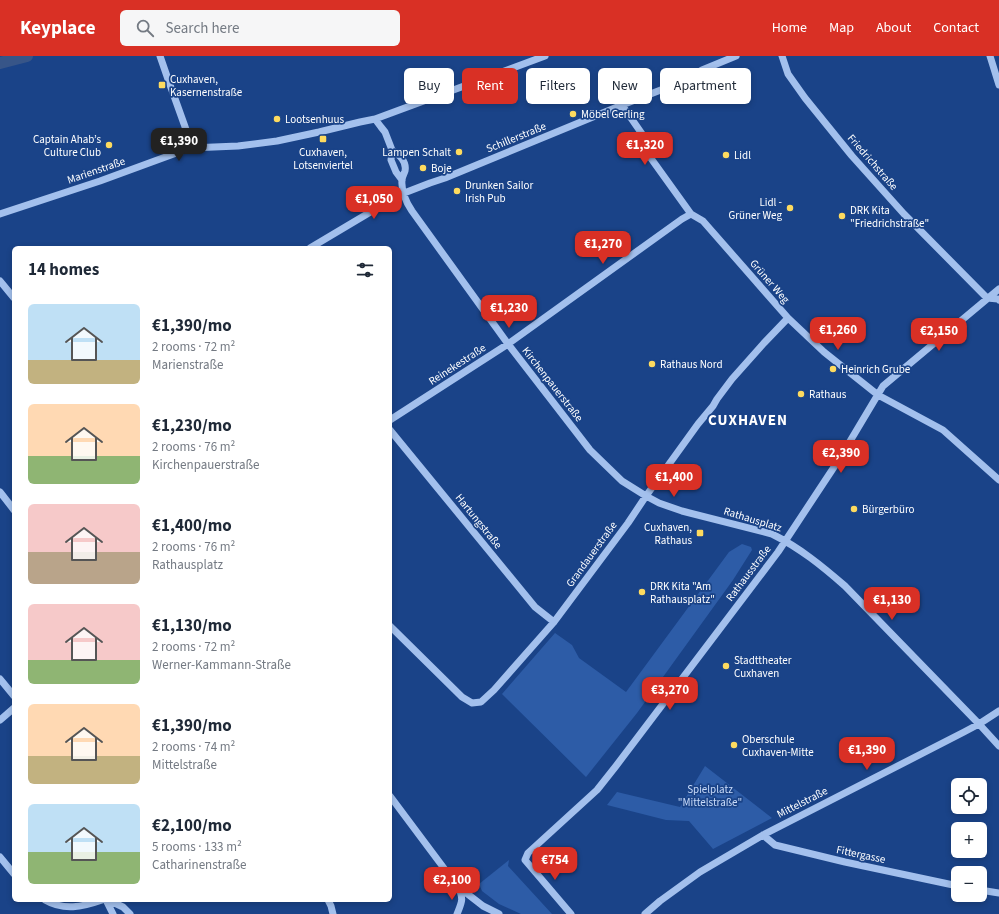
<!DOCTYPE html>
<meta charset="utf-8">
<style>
body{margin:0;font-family:"Source Sans 3",sans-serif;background:#f6f6f7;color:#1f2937;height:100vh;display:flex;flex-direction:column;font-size:15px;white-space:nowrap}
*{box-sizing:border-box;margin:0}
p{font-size:13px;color:#747a83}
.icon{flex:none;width:22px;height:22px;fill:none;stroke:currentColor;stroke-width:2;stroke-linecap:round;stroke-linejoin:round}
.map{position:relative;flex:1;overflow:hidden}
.panel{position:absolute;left:12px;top:190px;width:380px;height:656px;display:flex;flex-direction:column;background:#fff;border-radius:6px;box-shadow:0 2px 6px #0003}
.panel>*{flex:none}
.hud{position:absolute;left:404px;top:12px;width:380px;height:36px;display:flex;gap:8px}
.controls{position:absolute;left:951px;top:722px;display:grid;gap:8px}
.controls a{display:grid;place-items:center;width:36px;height:36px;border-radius:6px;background:#fff;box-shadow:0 2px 6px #0003;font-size:20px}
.price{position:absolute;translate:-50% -34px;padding:0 9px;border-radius:8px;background:#d93025;color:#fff;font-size:13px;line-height:26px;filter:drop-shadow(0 1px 2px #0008)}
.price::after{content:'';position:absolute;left:50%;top:24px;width:12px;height:9px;margin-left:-6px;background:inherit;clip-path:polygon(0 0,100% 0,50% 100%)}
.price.on{background:#222;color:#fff}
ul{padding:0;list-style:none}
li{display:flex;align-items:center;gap:12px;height:100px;padding:0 16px}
li span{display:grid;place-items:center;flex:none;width:112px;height:80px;border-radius:6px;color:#555}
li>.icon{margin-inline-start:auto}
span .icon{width:48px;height:48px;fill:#fffc;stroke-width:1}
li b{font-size:17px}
h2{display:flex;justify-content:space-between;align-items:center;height:48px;padding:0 16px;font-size:17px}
.pill{padding:0 14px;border-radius:6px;background:#fff;box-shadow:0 2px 6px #0003;font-size:14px;line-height:36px}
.pill.on{background:#d93025;color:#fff}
header{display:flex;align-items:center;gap:24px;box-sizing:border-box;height:56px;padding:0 20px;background:#d93025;color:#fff}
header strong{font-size:19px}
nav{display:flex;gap:22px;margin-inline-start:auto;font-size:14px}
.search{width:280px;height:36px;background:#f6f6f7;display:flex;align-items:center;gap:10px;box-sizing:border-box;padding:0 14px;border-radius:6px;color:#747a83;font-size:15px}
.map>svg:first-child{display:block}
.green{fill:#2d5ca7}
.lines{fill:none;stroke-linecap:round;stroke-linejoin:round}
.canal{stroke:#375588;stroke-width:12}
.minor{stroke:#a3c0ed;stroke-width:7}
.poi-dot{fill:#fedb5f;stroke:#1a4388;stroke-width:1.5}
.labels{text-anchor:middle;stroke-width:3.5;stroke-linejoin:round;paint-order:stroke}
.poi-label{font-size:11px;fill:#fff;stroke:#1a4388;text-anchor:start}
.street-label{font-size:11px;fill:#fff;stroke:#1a4388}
.park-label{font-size:11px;fill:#c9dbf9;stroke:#1a4388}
.district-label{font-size:15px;font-weight:bold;letter-spacing:1px;fill:#fff;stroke:#1a4388}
</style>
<header>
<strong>Keyplace</strong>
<div class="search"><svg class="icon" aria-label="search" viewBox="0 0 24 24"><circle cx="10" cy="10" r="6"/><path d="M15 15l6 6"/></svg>Search here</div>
<nav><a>Home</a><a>Map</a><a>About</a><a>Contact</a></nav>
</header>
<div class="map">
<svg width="999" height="858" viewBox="0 0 999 858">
<rect width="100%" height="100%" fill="#1a4388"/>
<path class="green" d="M742 488 751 491 752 494 733 524 637 657 586 721 502 638 555 577 572 589 579 602 626 636 729 496Z
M705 710 772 762 713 793 689 765 666 764 607 749 617 736 680 751Z
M509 804 508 810 552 858H521L499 848 482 835 479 828Z"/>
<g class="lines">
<path class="canal" d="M0 7 27 0"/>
<path class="minor" d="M160 0 169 26 188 79 190 92
M782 0 788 18 805 42 852 100 904 158 987 242 998 243 999 244
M990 0 999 29
M622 49 649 88 650 101 691 158 703 165 788 262 824 296 878 339 943 374 999 424
M375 63 381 71 385 76 392 94 391 104 396 116 402 124
M392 94C399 99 407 105 405 115 404 118 402 121 402 124 401 135 406 146 412 155L508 288 590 394 622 425 646 440 659 447 682 455 772 478C800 492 822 510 845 530L979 668 999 690
M0 158 100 125 190 92 238 90 277 85 319 76 360 66 375 63 545 0
M310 192 399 139 430 127 445 122 622 49 684 25 702 14 736 0
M0 225 14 242
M390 364 508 288 682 163 691 158
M390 374 535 551 554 566
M0 436 14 454
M390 570 462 641 472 647 481 646 494 634 554 566 628 467 646 440 698 368 713 350 717 343 732 323 764 287 788 262
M0 623 14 640
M0 664 14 652
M390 740 458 831C464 843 462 846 457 858
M763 779 775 789 845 806 958 830
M0 801 14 818
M458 831 465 836 483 850 499 858
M980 834 999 837
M45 844C64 855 82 851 102 844
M106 844 113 858
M108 844 123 851 130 858
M328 844 331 850 333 858
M571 858 525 804 528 797 597 734 616 710 778 496 840 402 883 330 999 233
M645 858 660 845 700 816 763 779 964 676 979 668 999 655"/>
</g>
<g class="poi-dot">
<rect x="158" y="25" width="8" height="8" rx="2"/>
<circle cx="573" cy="58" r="4"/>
<circle cx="277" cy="63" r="4"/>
<rect x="319" y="79" width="8" height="8" rx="2"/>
<circle cx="109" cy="89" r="4"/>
<circle cx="459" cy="96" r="4"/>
<circle cx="726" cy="99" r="4"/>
<circle cx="423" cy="112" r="4"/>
<circle cx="457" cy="135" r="4"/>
<circle cx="790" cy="152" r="4"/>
<circle cx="842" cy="160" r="4"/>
<circle cx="652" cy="308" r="4"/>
<circle cx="833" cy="313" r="4"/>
<circle cx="801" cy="338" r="4"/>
<circle cx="854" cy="453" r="4"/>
<rect x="696" y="473" width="8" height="8" rx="2"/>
<circle cx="642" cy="536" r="4"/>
<circle cx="726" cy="610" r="4"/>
<circle cx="734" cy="689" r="4"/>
</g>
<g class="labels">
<g class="poi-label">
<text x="170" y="27">Cuxhaven,<tspan x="170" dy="13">Kasernenstraße</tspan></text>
<text x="581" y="62">Möbel Gerling</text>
<text x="285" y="67">Lootsenhuus</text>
<text x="101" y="87" text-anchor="end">Captain Ahab’s<tspan x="101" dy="13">Culture Club</tspan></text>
<text x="323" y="100" text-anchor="middle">Cuxhaven,<tspan x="323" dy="13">Lotsenviertel</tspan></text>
<text x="451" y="100" text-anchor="end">Lampen Schalt</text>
<text x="734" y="103">Lidl</text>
<text x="431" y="116">Boje</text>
<text x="465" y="133">Drunken Sailor<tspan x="465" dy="13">Irish Pub</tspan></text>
<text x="782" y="150" text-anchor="end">Lidl -<tspan x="782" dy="13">Grüner Weg</tspan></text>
<text x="850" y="158">DRK Kita<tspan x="850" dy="13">"Friedrichstraße"</tspan></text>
<text x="660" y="312">Rathaus Nord</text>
<text x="841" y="317">Heinrich Grube</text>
<text x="809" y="342">Rathaus</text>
<text x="862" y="457">Bürgerbüro</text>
<text x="692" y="475" text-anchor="end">Cuxhaven,<tspan x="692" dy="13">Rathaus</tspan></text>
<text x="650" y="534">DRK Kita "Am<tspan x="650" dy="13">Rathausplatz"</tspan></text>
<text x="734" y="608">Stadttheater<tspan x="734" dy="13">Cuxhaven</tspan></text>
<text x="742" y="687">Oberschule<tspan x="742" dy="13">Cuxhaven-Mitte</tspan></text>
</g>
<g class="street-label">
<text transform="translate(516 81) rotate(-22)" y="4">Schillerstraße</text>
<text transform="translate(873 106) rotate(49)" y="4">Friedrichstraße</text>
<text transform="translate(96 114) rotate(-19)" y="4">Marienstraße</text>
<text transform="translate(770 225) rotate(49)" y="4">Grüner Weg</text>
<text transform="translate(457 308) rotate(-33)" y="4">Reinekestraße</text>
<text transform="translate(553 328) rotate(52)" y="4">Kirchenpauerstraße</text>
<text transform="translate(753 463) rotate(17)" y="4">Rathausplatz</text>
<text transform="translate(479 465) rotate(51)" y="4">Hartungstraße</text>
<text transform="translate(591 498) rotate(-54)" y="4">Grandauerstraße</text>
<text transform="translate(748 517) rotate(-53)" y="4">Rathausstraße</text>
<text transform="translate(802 746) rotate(-27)" y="4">Mittelstraße</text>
<text transform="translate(861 798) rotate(12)" y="4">Fittergasse</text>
</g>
<g class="park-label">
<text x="710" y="737">Spielplatz<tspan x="710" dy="13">"Mittelstraße"</tspan></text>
</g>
<g class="district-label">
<text x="748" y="369">CUXHAVEN</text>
</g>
</g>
</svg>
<div class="controls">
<a><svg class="icon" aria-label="locate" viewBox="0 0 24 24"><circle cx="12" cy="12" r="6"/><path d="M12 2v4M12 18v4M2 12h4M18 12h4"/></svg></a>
<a>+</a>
<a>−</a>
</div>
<b class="price on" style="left:179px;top:106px">€1,390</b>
<b class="price" style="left:645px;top:110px">€1,320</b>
<b class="price" style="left:374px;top:164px">€1,050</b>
<b class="price" style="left:603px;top:209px">€1,270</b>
<b class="price" style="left:509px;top:273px">€1,230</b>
<b class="price" style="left:838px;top:295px">€1,260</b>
<b class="price" style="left:939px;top:296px">€2,150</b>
<b class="price" style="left:841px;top:418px">€2,390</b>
<b class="price" style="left:674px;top:442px">€1,400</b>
<b class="price" style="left:892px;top:565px">€1,130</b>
<b class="price" style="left:670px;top:655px">€3,270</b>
<b class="price" style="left:867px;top:715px">€1,390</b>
<b class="price" style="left:555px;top:825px">€754</b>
<b class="price" style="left:452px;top:845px">€2,100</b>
<div class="hud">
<a class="pill">Buy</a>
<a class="pill on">Rent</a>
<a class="pill">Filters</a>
<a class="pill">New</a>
<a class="pill">Apartment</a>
</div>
<section class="panel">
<h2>14 homes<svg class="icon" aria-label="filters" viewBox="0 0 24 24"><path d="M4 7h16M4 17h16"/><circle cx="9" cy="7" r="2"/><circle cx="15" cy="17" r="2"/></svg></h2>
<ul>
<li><span style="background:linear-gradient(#bfe0f5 70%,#c2b280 0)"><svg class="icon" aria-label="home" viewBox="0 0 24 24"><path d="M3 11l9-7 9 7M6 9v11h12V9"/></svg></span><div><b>€1,390/mo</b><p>2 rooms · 72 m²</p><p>Marienstraße</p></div></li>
<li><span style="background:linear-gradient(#ffd9b3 65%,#8fb573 0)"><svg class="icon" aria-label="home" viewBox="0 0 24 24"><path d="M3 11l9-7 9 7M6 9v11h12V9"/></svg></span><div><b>€1,230/mo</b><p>2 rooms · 76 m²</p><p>Kirchenpauerstraße</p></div></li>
<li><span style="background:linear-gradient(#f6c9c9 60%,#b9a48a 0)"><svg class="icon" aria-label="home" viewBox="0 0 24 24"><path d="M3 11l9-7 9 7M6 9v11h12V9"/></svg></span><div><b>€1,400/mo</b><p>2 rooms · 76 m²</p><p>Rathausplatz</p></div></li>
<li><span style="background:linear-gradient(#f6c9c9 70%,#8fb573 0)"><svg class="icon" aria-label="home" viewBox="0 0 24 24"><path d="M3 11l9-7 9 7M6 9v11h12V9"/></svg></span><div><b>€1,130/mo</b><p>2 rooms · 72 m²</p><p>Werner-Kammann-Straße</p></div></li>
<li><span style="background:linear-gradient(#ffd9b3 65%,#c2b280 0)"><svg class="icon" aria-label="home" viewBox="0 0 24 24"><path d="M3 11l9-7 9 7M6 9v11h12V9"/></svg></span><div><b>€1,390/mo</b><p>2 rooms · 74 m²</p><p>Mittelstraße</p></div></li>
<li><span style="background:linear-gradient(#bfe0f5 60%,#8fb573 0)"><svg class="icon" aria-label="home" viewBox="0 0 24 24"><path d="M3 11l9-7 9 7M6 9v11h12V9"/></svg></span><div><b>€2,100/mo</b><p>5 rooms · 133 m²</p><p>Catharinenstraße</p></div></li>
</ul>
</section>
</div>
